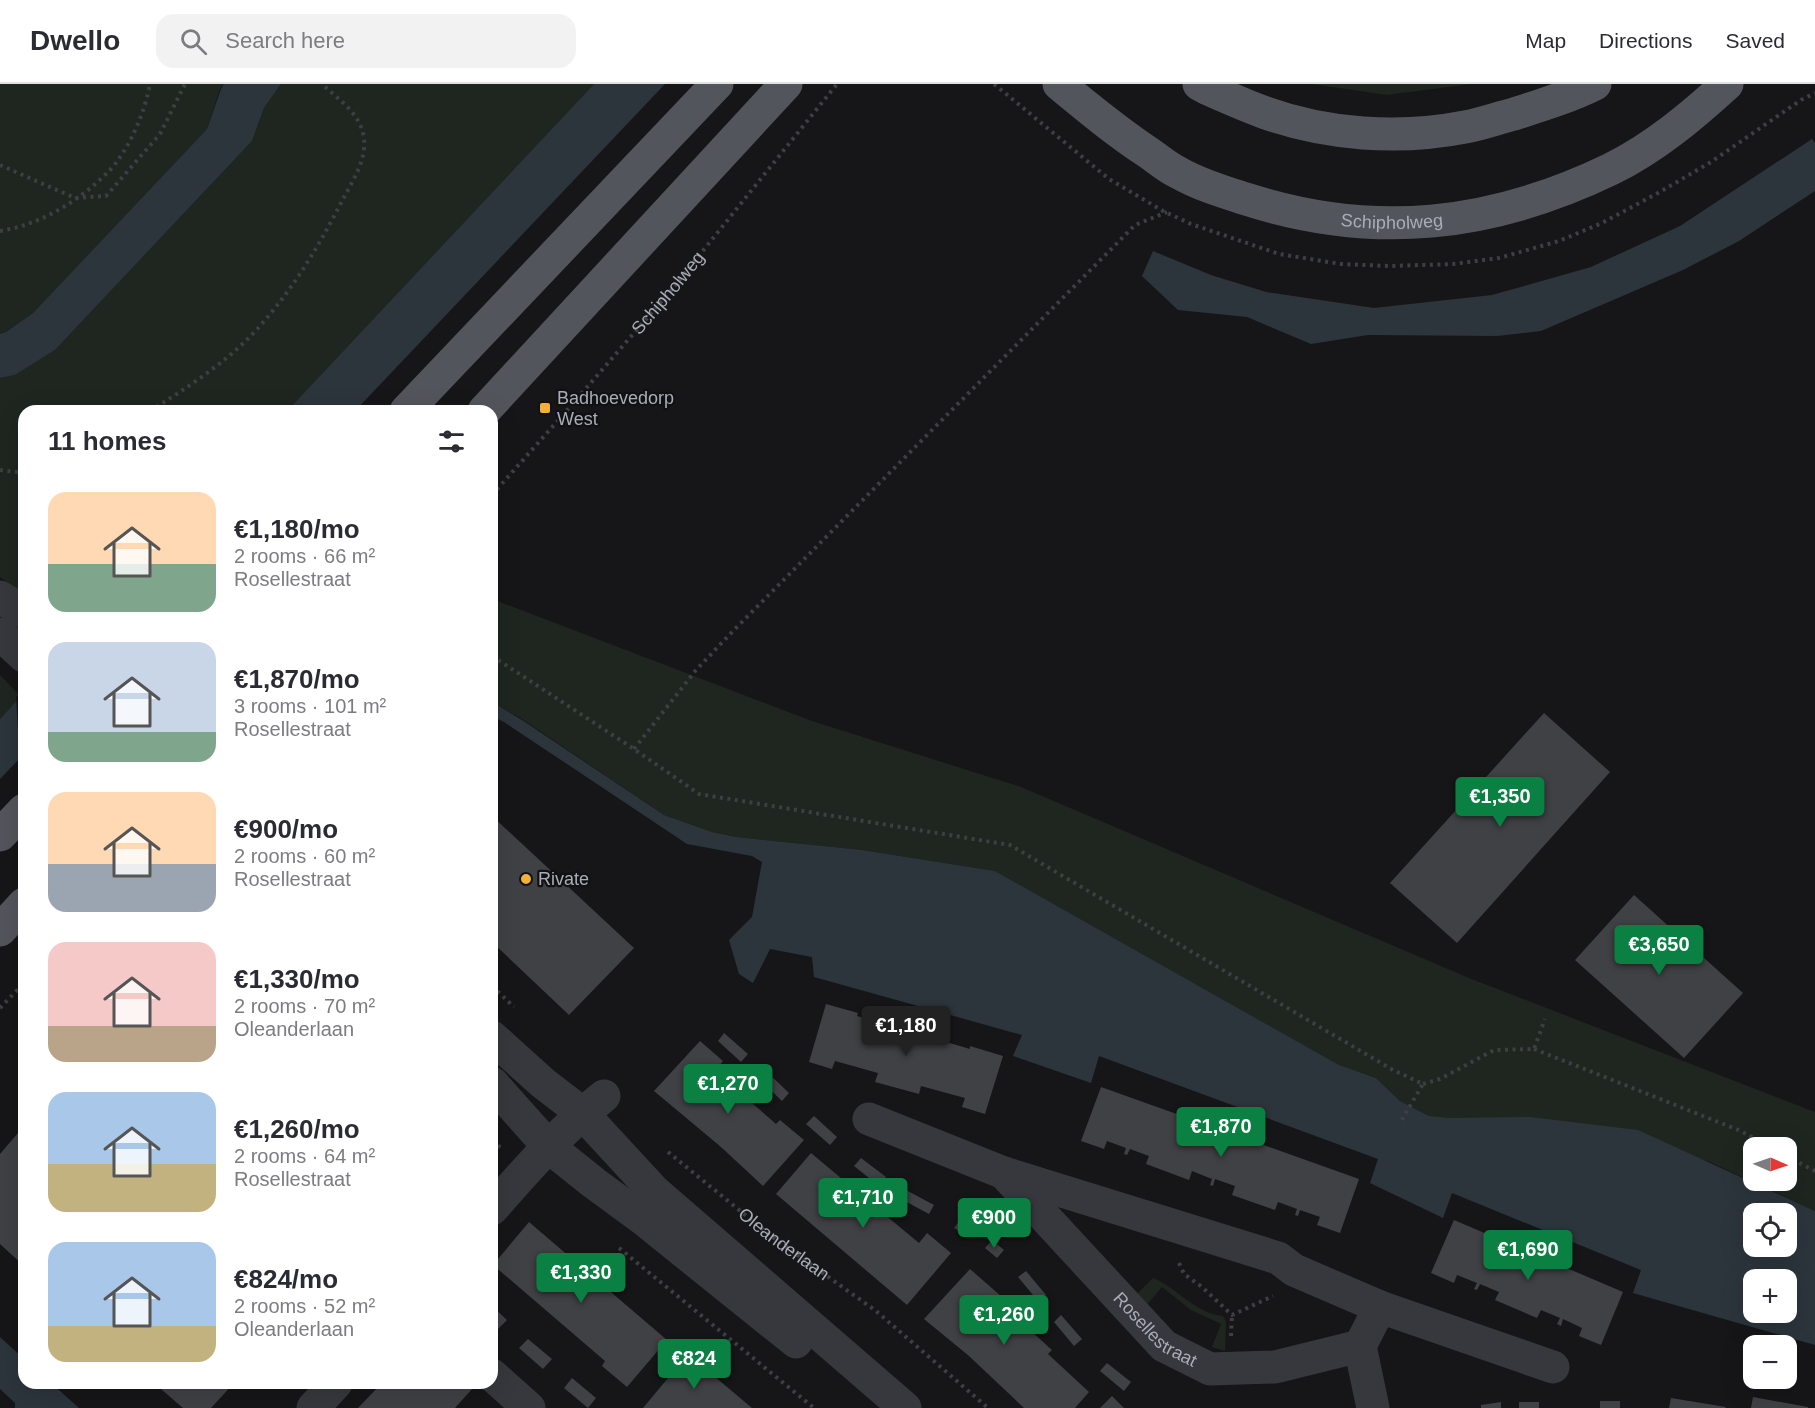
<!DOCTYPE html>
<meta charset="utf-8">
<style>
body{margin:0;font-family:Arial,sans-serif;background:#f2f2f3;color:#2b2b33;height:100vh;display:flex;flex-direction:column;font-size:22px;white-space:nowrap}
*{box-sizing:border-box;margin:0}
p{font-size:20px;color:#7c7c81}
.icon{flex:none;width:33px;height:33px;fill:none;stroke:currentColor;stroke-width:2;stroke-linecap:round;stroke-linejoin:round}
.map{position:relative;flex:1;overflow:hidden}
.panel{position:absolute;left:18px;top:321px;width:480px;height:984px;display:flex;flex-direction:column;background:#fff;border-radius:18px;box-shadow:0 6px 24px #0002}
.panel>*{flex:none}
.needle{width:39px;rotate:92deg}
.controls{position:absolute;left:1743px;top:1053px;display:grid;gap:12px}
.controls a{display:grid;place-items:center;width:54px;height:54px;border-radius:12px;background:#fff;box-shadow:0 6px 24px #0002;font-size:30px}
.price{position:absolute;translate:-50% -51px;padding:0 14px;border-radius:6px;background:#0b8043;color:#fff;font-size:20px;line-height:39px;filter:drop-shadow(0 2px 3px #0008)}
.price::after{content:'';position:absolute;left:50%;top:36px;width:18px;height:14px;margin-left:-9px;background:inherit;clip-path:polygon(0 0,100% 0,50% 100%)}
.price.selected{background:#222;color:#fff}
ul{padding:0;list-style:none}
li{display:flex;align-items:center;gap:18px;height:150px;padding:0 30px}
li span{display:grid;place-items:center;flex:none;width:168px;height:120px;border-radius:18px;color:#555}
li>.icon{margin-inline-start:auto}
span .icon{width:72px;height:72px;fill:#fffc;stroke-width:1}
li b{font-size:26px}
h2{display:flex;justify-content:space-between;align-items:center;height:72px;padding:0 30px;font-size:26px}
header{display:flex;align-items:center;gap:36px;box-sizing:border-box;height:84px;padding:0 30px;background:#fff;border-bottom:2px solid #e1e1e2}
header strong{font-size:28px}
nav{display:flex;gap:33px;margin-inline-start:auto;font-size:21px}
.search{width:420px;height:54px;background:#f2f2f3;display:flex;align-items:center;gap:15px;box-sizing:border-box;padding:0 21px;border-radius:18px;color:#7c7c81;font-size:22px}
.map>svg:first-child{display:block}
.green{fill:#1e261f;fill-rule:evenodd}
.water{fill:#2c353c;fill-rule:evenodd}
.pier{fill:#161618}
.building{fill:#404145}
.lines{fill:none;stroke-linecap:round;stroke-linejoin:round}
.path{stroke:#3d3f44;stroke-width:4;stroke-dasharray:3 4.5;stroke-linecap:butt}
.minor{stroke:#37383d;stroke-width:33}
.major{stroke:#53555c;stroke-width:33}
.poi-dot{fill:#f2b134;stroke:#111113;stroke-width:2}
.labels{text-anchor:middle;stroke-width:4.5;stroke-linejoin:round;paint-order:stroke}
.street-label{font-size:18px;fill:#a8adb8;stroke:#111113}
.poi-label{font-size:18px;fill:#a8adb8;stroke:#111113;text-anchor:start}
</style>
<header>
<strong>Dwello</strong>
<div class="search"><svg class="icon" aria-label="search" viewBox="0 0 24 24"><circle cx="10" cy="10" r="6"/><path d="M15 15l6 6"/></svg>Search here</div>
<nav><a>Map</a><a>Directions</a><a>Saved</a></nav>
</header>
<div class="map">
<svg width="1815" height="1324" viewBox="0 0 1815 1324">
<rect width="100%" height="100%" fill="#161618"/>
<path class="green" d="M0 0H224L220 5 207 45 33 229 6 248 0 250Z
M281 0H594L287 327H24V510L0 493V294L15 291 55 266 252 57 264 24Z
M1312 0H1471L1387 11Z
M492 515 812 637 1021 703 1469 894 1815 1028V1127L1708 1077 1429 1032 1400 1017 1376 994 1339 981 995 787 862 766 736 753 712 748 664 731 522 635 492 618ZM1754 1064H1786V1096H1754Z
M0 591 21 613 0 635Z
M1153 1194C1178 1204 1194 1229 1223 1232L1226 1238 1225 1267 1212 1263 1221 1240 1191 1226 1162 1203 1146 1222 1135 1212Z"/>
<path class="water" d="M224 0H281L264 24 252 57 55 266 15 291 0 294V250L6 248 33 229 207 45 221 5Z
M594 0H665L355 327H287Z
M1812 55 1815 59V107L1739 157 1683 186 1541 247 1497 252 1368 251 1311 260 1247 233 1178 226 1142 192 1153 167 1211 191 1266 208 1374 224 1492 211 1591 183 1680 142Z
M24 609V670L0 695V635Z
M492 618 522 636 664 731 712 748 736 753 862 766 995 787 1339 981 1376 994 1400 1017 1429 1032 1448 1034 1530 1033 1638 1046 1815 1127V1261L1633 1209 1641 1186 1452 1109 1443 1134 1370 1099 1378 1075 1099 972 1091 999 1013 972 1022 951 814 893 812 873 770 865 753 899 739 890 729 856 752 833 762 778 752 772 687 760 504 638 492 632ZM1754 1130H1786V1162H1754ZM1754 1196H1786V1228H1754Z
M0 1253 24 1275V1299H51L79 1324H15V1319L0 1305Z"/>
<path class="pier" d="M24 606V675L20 678 16 613Z"/>
<path class="building" d="M1544 629 1610 688 1457 859 1390 799Z
M492 732 634 864 569 931 492 858Z
M1634 811 1743 909 1684 974 1575 876Z
M826 920 858 929 857 932 882 939 883 937 947 956 946 958 970 965V962L1003 972 985 1030 962 1023 965 1014 921 1002 919 1010 875 998 878 989 835 977 832 985 809 978Z
M724 949 748 970 741 978 718 957Z
M700 957 723 977 715 987 776 1040 780 1036 804 1056 763 1102 721 1063 654 1007Z
M766 987 789 1009 782 1017 759 995Z
M1101 1003 1359 1095 1340 1149 1317 1141 1320 1133 1300 1126 1298 1132 1295 1131 1297 1125 1278 1118 1275 1126 1232 1111 1235 1102 1215 1095 1213 1102 1210 1101 1212 1095 1192 1087 1189 1096 1146 1080 1149 1072 1130 1065 1127 1071 1124 1070 1126 1064 1107 1057 1104 1065 1081 1057Z
M814 1032 837 1053 830 1061 806 1040Z
M24 1042V1182L0 1160V1070Z
M811 1069 854 1105 858 1100 882 1120 878 1125 919 1159 927 1149 951 1169 907 1221 776 1110Z
M861 1074 886 1093 879 1102 854 1082Z
M906 1106 934 1121 929 1130 901 1115Z
M960 1136 973 1143 968 1152 954 1144Z
M1454 1136 1623 1208 1601 1261 1579 1252 1582 1244 1563 1235 1561 1242 1557 1240 1560 1234 1541 1226 1537 1234 1495 1216 1499 1208 1480 1200 1477 1206 1474 1205 1477 1199 1457 1191 1454 1199 1431 1189Z
M529 1138 667 1256 627 1303 602 1282 605 1277 493 1181Z
M992 1156 1004 1166 997 1174 985 1164Z
M970 1185 1035 1242 1031 1247 1052 1266 1048 1270 1089 1308 1075 1324H1024L969 1272 924 1235Z
M1026 1187 1046 1211 1038 1217 1018 1193Z
M492 1222 507 1236 498 1245 492 1240Z
M1061 1231 1082 1255 1074 1262 1054 1238Z
M528 1255 552 1275 543 1285 519 1264Z
M688 1270 714 1292 752 1324H643Z
M1107 1279 1131 1298 1124 1307 1100 1287Z
M572 1294 596 1314 588 1324 564 1304Z
M154 1299H234L211 1324H183Z
M382 1299H465L472 1305 455 1324H358Z
M1112 1312 1124 1324H1100Z
M1753 1313 1808 1323V1324H1751Z
M1671 1314 1726 1323 1725 1324H1669Z
M1600 1317H1620V1324H1600Z
M1501 1318V1324H1481V1321Z
M1519 1318H1539V1324H1519Z"/>
<g class="lines">
<g class="path">
<path d="M994 0 1109 95 1163 127 1191 140 1279 170 1341 180 1389 182 1453 180 1499 174 1559 157 1602 139 1658 109 1711 78 1801 16 1815 9"/>
<path d="M0 81 75 114 106 112 160 50 185 0"/>
<path d="M0 147C40 141 81 116 109 87 129 66 145 28 150 0"/>
<path d="M150 327C188 303 229 277 259 243 293 205 319 162 342 117 353 96 369 73 363 49 358 28 337 14 322 0"/>
<path d="M0 386 24 389"/>
<path id="s1" d="M492 411 569 324 673 204 837 0"/>
<path d="M492 572 634 665 699 710 1010 761 1393 986 1423 1000 1401 1037"/>
<path d="M634 665 696 586 733 547 1135 141 1167 128"/>
<path d="M492 902 514 923"/>
<path d="M0 924 24 899"/>
<path d="M1534 965 1741 1047 1771 1064"/>
<path d="M1423 1000 1440 995 1494 966 1534 965 1545 935"/>
<path d="M492 1057 501 1064"/>
<path id="s2" d="M668 1068 771 1152 876 1227 988 1324"/>
<path d="M1786 1072 1815 1087"/>
<path d="M619 1164 814 1324"/>
<path d="M1179 1179 1184 1190 1202 1203 1232 1231 1273 1212"/>
<path d="M1231 1252 1232 1231"/>
</g>
<g class="minor">
<path d="M0 513 24 528"/>
<path d="M0 550 24 572"/>
<path d="M492 953 543 999 582 1029 654 1107 905 1324"/>
<path d="M492 999 549 1063 594 1099 643 1135 796 1258"/>
<path id="s3" d="M869 1035 1004 1089 1164 1262 1210 1285 1275 1283 1360 1262 1380 1223 1553 1283"/>
<path d="M1004 1089 1278 1174 1294 1186 1380 1223"/>
<path d="M492 1125C527 1085 562 1045 604 1012"/>
<path d="M1360 1262 1373 1324"/>
<path d="M492 1291 529 1324"/>
<path d="M313 1324 336 1299"/>
</g>
<g class="major">
<path id="s4" d="M1059 0C1088 24 1117 48 1149 69 1159 76 1168 84 1179 89 1200 101 1224 108 1246 115 1374 156 1491 143 1611 85 1654 64 1692 32 1727 0"/>
<path d="M1199 0 1208 5C1226 13 1244 21 1263 28 1326 51 1399 56 1465 43 1482 40 1498 34 1514 30 1542 21 1569 13 1595 0"/>
<path d="M406 327 717 0"/>
<path d="M484 327 786 0"/>
<path d="M0 751 24 726"/>
<path d="M0 846 24 820"/>
</g>
</g>
<g class="poi-dot">
<rect x="539" y="318" width="12" height="12" rx="3"/>
<circle cx="526" cy="795" r="6"/>
</g>
<g class="labels">
<g class="street-label">
<text dy="6" stroke="none"><textPath href="#s4" startOffset="370">Schipholweg</textPath></text>
<text dy="6" stroke="none"><textPath href="#s1" startOffset="268">Schipholweg</textPath></text>
<text dy="6" stroke="none"><textPath href="#s2" startOffset="148">Oleanderlaan</textPath></text>
<text dy="6" stroke="none"><textPath href="#s3" startOffset="364">Rosellestraat</textPath></text>
</g>
<g class="poi-label">
<text x="557" y="320">Badhoevedorp<tspan x="557" dy="21">West</tspan></text>
<text x="538" y="801">Rivate</text>
</g>
</g>
</svg>
<div class="controls">
<a><svg class="needle" viewBox="-14 -14 28 28"><path d="M0-13l5 13h-10z" fill="#e53935"/><path d="M0 13l5-13h-10z" fill="#7c7c81"/></svg></a>
<a><svg class="icon" aria-label="locate" viewBox="0 0 24 24"><circle cx="12" cy="12" r="6"/><path d="M12 2v4M12 18v4M2 12h4M18 12h4"/></svg></a>
<a>+</a>
<a>−</a>
</div>
<b class="price" style="left:1500px;top:744px">€1,350</b>
<b class="price" style="left:1659px;top:892px">€3,650</b>
<b class="price selected" style="left:906px;top:973px">€1,180</b>
<b class="price" style="left:728px;top:1031px">€1,270</b>
<b class="price" style="left:1221px;top:1074px">€1,870</b>
<b class="price" style="left:863px;top:1145px">€1,710</b>
<b class="price" style="left:994px;top:1165px">€900</b>
<b class="price" style="left:1528px;top:1197px">€1,690</b>
<b class="price" style="left:581px;top:1220px">€1,330</b>
<b class="price" style="left:1004px;top:1262px">€1,260</b>
<b class="price" style="left:694px;top:1306px">€824</b>
<section class="panel">
<h2>11 homes<svg class="icon" aria-label="filters" viewBox="0 0 24 24"><path d="M4 7h16M4 17h16"/><circle cx="9" cy="7" r="2"/><circle cx="15" cy="17" r="2"/></svg></h2>
<ul>
<li><span style="background:linear-gradient(#ffd9b3 60%,#7fa58c 0)"><svg class="icon" aria-label="home" viewBox="0 0 24 24"><path d="M3 11l9-7 9 7M6 9v11h12V9"/></svg></span><div><b>€1,180/mo</b><p>2 rooms · 66 m²</p><p>Rosellestraat</p></div></li>
<li><span style="background:linear-gradient(#c9d6e8 75%,#7fa58c 0)"><svg class="icon" aria-label="home" viewBox="0 0 24 24"><path d="M3 11l9-7 9 7M6 9v11h12V9"/></svg></span><div><b>€1,870/mo</b><p>3 rooms · 101 m²</p><p>Rosellestraat</p></div></li>
<li><span style="background:linear-gradient(#ffd9b3 60%,#9aa5b1 0)"><svg class="icon" aria-label="home" viewBox="0 0 24 24"><path d="M3 11l9-7 9 7M6 9v11h12V9"/></svg></span><div><b>€900/mo</b><p>2 rooms · 60 m²</p><p>Rosellestraat</p></div></li>
<li><span style="background:linear-gradient(#f6c9c9 70%,#b9a48a 0)"><svg class="icon" aria-label="home" viewBox="0 0 24 24"><path d="M3 11l9-7 9 7M6 9v11h12V9"/></svg></span><div><b>€1,330/mo</b><p>2 rooms · 70 m²</p><p>Oleanderlaan</p></div></li>
<li><span style="background:linear-gradient(#a9c7e8 60%,#c2b280 0)"><svg class="icon" aria-label="home" viewBox="0 0 24 24"><path d="M3 11l9-7 9 7M6 9v11h12V9"/></svg></span><div><b>€1,260/mo</b><p>2 rooms · 64 m²</p><p>Rosellestraat</p></div></li>
<li><span style="background:linear-gradient(#a9c7e8 70%,#c2b280 0)"><svg class="icon" aria-label="home" viewBox="0 0 24 24"><path d="M3 11l9-7 9 7M6 9v11h12V9"/></svg></span><div><b>€824/mo</b><p>2 rooms · 52 m²</p><p>Oleanderlaan</p></div></li>
</ul>
</section>
</div>
